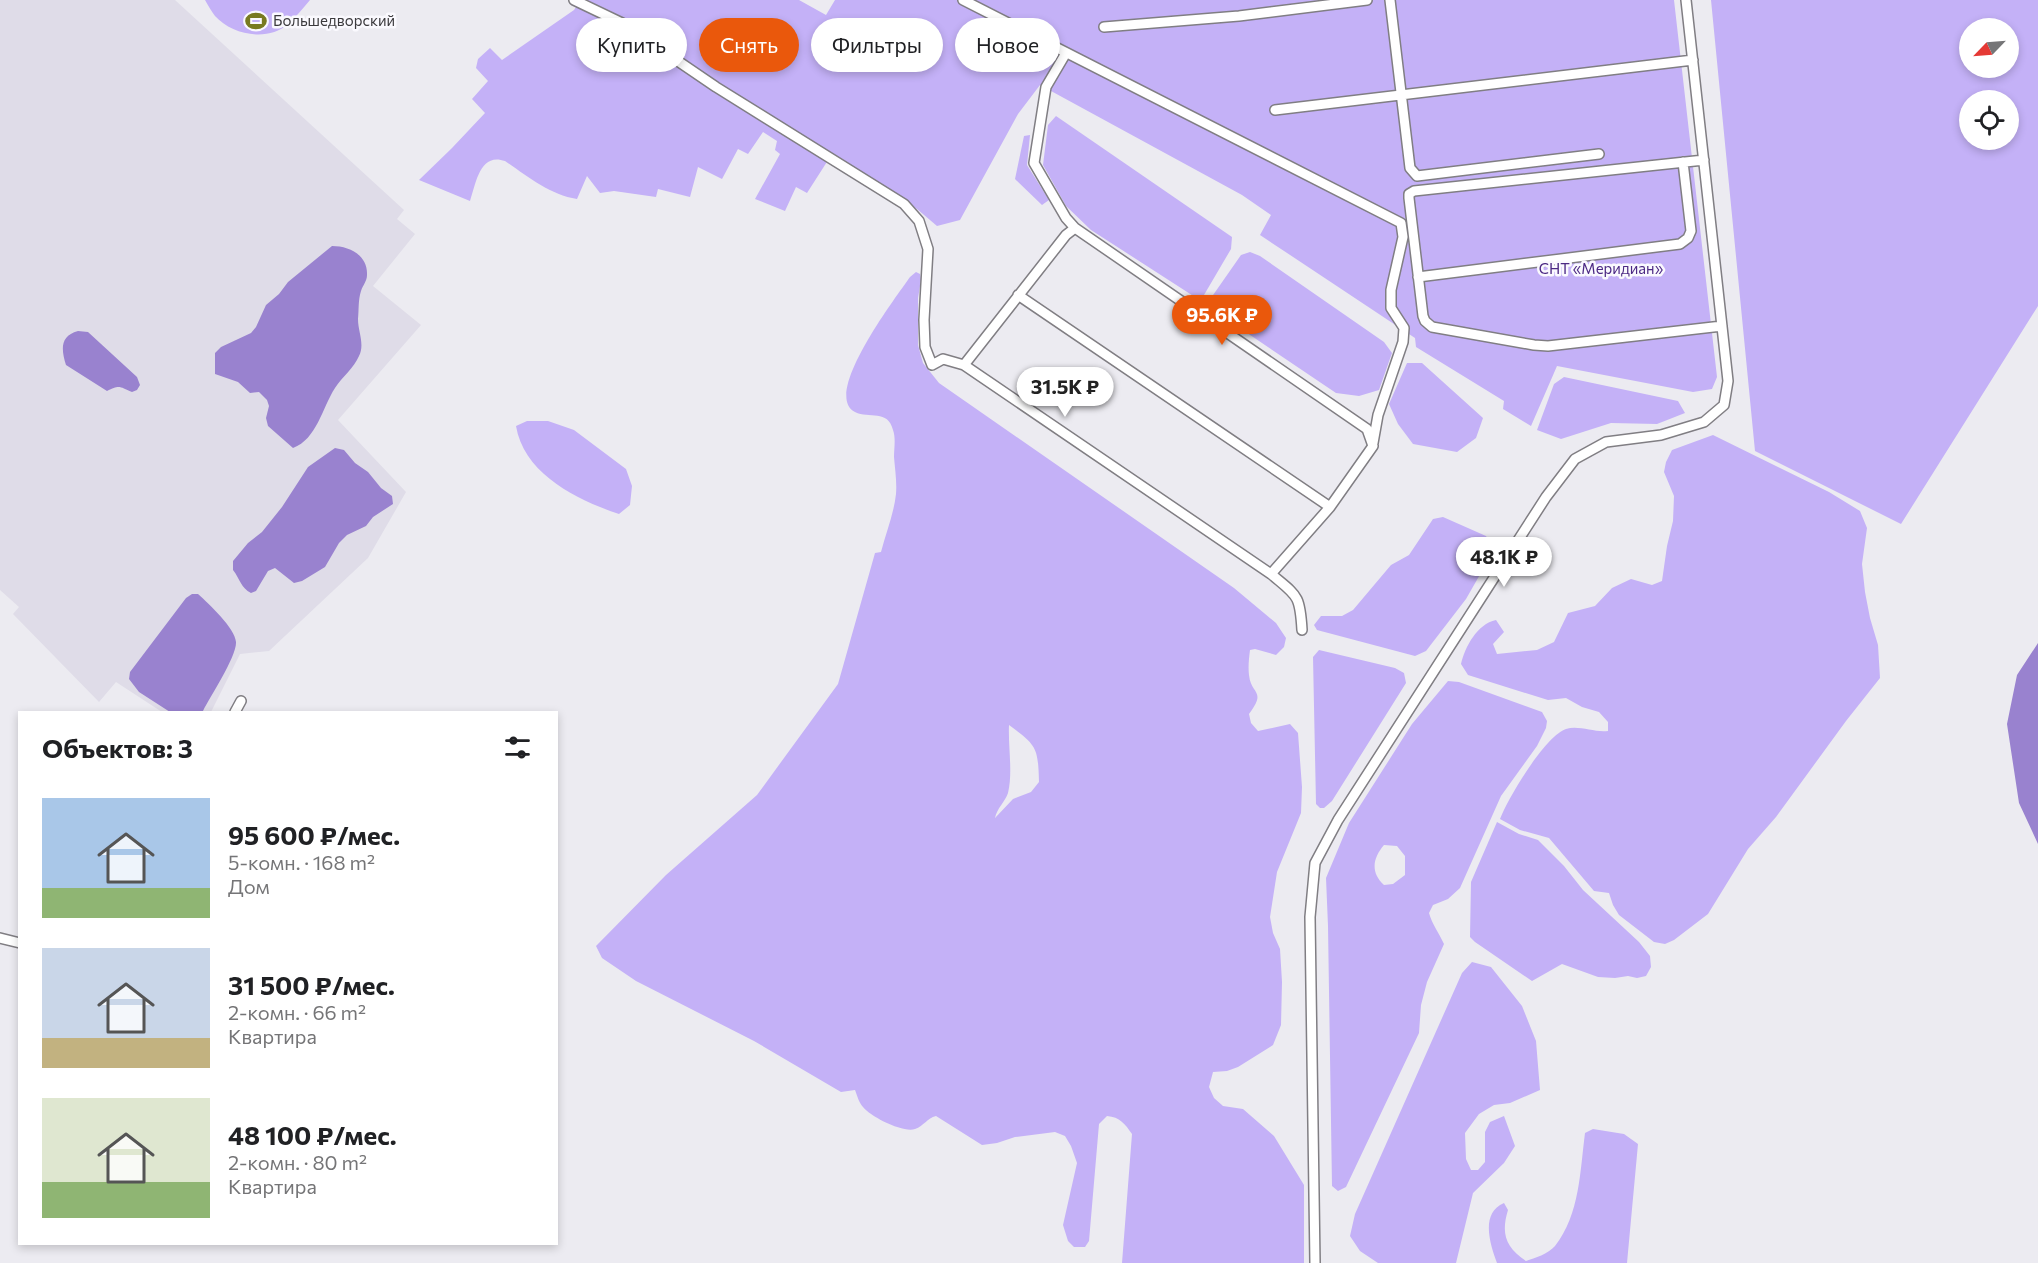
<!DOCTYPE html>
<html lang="ru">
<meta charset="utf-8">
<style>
body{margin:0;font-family:Commissioner,sans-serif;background:#f6f6f6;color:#202124;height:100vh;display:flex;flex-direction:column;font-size:22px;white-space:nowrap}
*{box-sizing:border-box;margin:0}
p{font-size:20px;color:#757577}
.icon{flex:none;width:33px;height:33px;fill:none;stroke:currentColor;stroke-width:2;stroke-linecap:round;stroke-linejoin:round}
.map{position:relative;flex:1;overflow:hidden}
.panel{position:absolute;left:18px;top:711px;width:540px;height:534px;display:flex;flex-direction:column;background:#fff;border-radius:0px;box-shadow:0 3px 9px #0003}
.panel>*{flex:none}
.top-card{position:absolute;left:576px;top:18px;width:570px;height:54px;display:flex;gap:12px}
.needle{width:39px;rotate:245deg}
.fabs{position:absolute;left:1959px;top:18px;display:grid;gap:12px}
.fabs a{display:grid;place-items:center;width:60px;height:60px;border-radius:50%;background:#fff;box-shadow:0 3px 9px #0003;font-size:30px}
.price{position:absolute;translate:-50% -51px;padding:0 14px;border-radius:21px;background:#fff;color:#222;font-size:20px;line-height:39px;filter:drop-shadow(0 2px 3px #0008)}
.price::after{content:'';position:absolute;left:50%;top:36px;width:18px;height:14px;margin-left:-9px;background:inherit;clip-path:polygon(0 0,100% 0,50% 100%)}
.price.current{background:#ea580c;color:#fff}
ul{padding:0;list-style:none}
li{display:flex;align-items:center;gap:18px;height:150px;padding:0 24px}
li span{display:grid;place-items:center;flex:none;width:168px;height:120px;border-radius:0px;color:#555}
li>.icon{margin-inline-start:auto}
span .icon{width:72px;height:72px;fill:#fffc;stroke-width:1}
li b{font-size:26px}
h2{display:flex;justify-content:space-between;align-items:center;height:72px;padding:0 24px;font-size:26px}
.chip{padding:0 21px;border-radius:27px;background:#fff;box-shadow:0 3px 9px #0003;font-size:21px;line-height:54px}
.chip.current{background:#ea580c;color:#fff}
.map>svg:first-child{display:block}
.built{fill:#dfdce8}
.green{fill:#c4b1f7;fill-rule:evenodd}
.water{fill:#9982cf}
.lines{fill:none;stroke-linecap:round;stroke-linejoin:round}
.minor-casing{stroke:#807e83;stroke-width:12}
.minor{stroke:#fff;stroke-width:9}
.labels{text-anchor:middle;stroke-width:5;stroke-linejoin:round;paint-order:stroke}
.poi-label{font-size:15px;fill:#3b3a3d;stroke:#faf9fe;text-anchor:start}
.park-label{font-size:15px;fill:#4c2984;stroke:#faf9fe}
</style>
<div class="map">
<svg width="2038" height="1263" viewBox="0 0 2038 1263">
<rect width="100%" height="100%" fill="#ecebf1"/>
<path class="built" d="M0 0H175L404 210 397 219 415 234 373 286 421 325 338 420 406 492 368 558 269 651 240 654 211 712H162L116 682 99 702 13 614 19 607 0 590Z"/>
<path class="green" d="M205 0H310C303 8 296 17 288 24 268 42 232 35 215 16 211 11 208 5 205 0Z
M581 0H799L826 15 835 0H1674L1717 377 1712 389 1693 392 1557 366 1531 426 1503 409 1504 401 1416 347 1415 338 1260 235 1271 215 1242 195 1040 85 1018 114 960 220 937 226 917 209 832 154 807 193 796 187 785 211 755 199 780 154 775 150 777 141 763 132 748 154 738 149 722 179 698 167 690 197 658 189 656 197 614 191 600 193 587 176 577 199C550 195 527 176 505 161 480 152 476 183 470 201L419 180 452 148 485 113 472 99 488 81 476 68 478 59 490 48 502 60 574 10Z
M1711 0H2038V306L1901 524 1755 451ZM1970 28H2008V68H1970ZM1970 100H2008V140H1970Z
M1056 116 1232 237 1231 249 1204 295 1198 299 1091 230 1066 206 1043 165 1048 125Z
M1030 135 1027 165 1049 200 1042 205 1015 179 1024 136Z
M1250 252 1260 256 1384 342 1392 353 1379 390 1359 396 1336 393 1216 312 1210 303 1211 298 1241 255Z
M916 272 920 274 921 280 918 298V345L923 363 939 383 1234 588 1276 623 1286 638 1284 647 1276 655 1255 649 1250 650C1249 658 1248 667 1249 675 1251 695 1267 690 1249 714L1251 723 1258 731 1290 724 1298 733 1302 787 1301 813 1277 872 1270 917 1273 933 1280 949 1282 982 1281 1025 1273 1045 1238 1067 1227 1071 1213 1072 1209 1087 1214 1098 1223 1106 1243 1109 1274 1136 1304 1185V1263H1122L1132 1134C1125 1124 1120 1117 1107 1116L1099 1124 1089 1241 1085 1247H1074L1068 1241 1063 1225 1077 1163 1071 1146 1065 1136 1055 1132 1015 1137 997 1143 982 1145 936 1116C927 1118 924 1126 915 1129 903 1133 871 1117 863 1107 859 1103 857 1095 855 1090L841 1092 754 1041 636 981 602 958 596 946 666 875 757 795 838 684 875 553 881 552C886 533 894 513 896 494 897 482 895 469 894 457 894 449 896 438 893 430 888 409 869 419 855 412 821 395 897 296 910 277ZM1009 725C1037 746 1038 747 1039 782L1031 792 1013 799 995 818C997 808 1005 802 1008 793 1013 773 1008 746 1009 725Z
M1407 363H1422L1483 418 1476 438 1457 452 1413 444 1398 424 1389 404Z
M1564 377 1678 401 1685 413 1657 424 1611 423 1561 439 1537 430 1554 384Z
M527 421H548L574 430 626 469 632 486 630 505 619 514C577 500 524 474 516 426Z
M1713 435 1829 492 1860 511 1867 528 1862 564 1865 592 1870 618 1878 645 1880 678 1846 721 1776 817 1748 849 1708 914 1674 940 1665 944 1654 942 1619 915 1613 905 1609 893 1594 891 1549 838 1520 830 1500 819C1508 798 1545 736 1566 729 1579 725 1595 733 1608 731V722L1599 712 1582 707 1566 698 1548 700 1468 675 1461 664C1465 647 1477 624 1496 620L1504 632 1493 644 1497 654 1537 650 1554 642 1568 613 1595 606 1612 588 1631 579 1652 585 1662 581 1667 546 1673 521 1674 496 1664 472 1666 462 1672 450Z
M1443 517 1486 536 1494 550 1466 599 1426 651 1415 656 1317 630 1314 625 1321 616H1342L1353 610 1391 565 1409 555 1433 519Z
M1319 650 1395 668 1404 673 1406 683 1332 801 1324 808H1320L1316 804 1313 657Z
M1448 681 1459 682 1542 712 1547 721 1546 728 1537 746 1501 796 1460 888 1448 899 1433 905 1429 913C1432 924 1439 933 1444 944L1427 982 1421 1005 1419 1033 1346 1187 1338 1191 1332 1186 1328 926 1326 878 1349 823 1412 724ZM1384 845 1397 846 1405 856V875L1393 884 1384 885C1370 872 1373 858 1384 845Z
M1497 822 1519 834 1538 840 1564 866 1583 890 1639 942 1650 956 1651 967 1646 976 1637 978 1628 976 1615 978 1598 977 1562 964 1532 981 1475 942 1470 937 1471 882Z
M1472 962 1491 967 1522 1006 1536 1041 1540 1090 1510 1103 1494 1105 1479 1114 1465 1133 1466 1159 1471 1170H1478L1485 1162V1132L1490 1122 1504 1116 1515 1146 1504 1163 1473 1193 1456 1263H1378L1360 1251 1350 1236 1355 1214 1462 973Z
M1593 1129 1624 1134 1638 1144 1627 1263H1497C1490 1244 1480 1213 1504 1203L1508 1210C1501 1233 1505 1247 1526 1261 1535 1258 1548 1254 1555 1246 1580 1214 1580 1171 1585 1133Z"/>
<path class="water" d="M332 246C349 246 368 255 367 275 367 281 363 285 361 291 358 300 359 310 358 319 358 332 365 344 359 356 354 368 342 377 335 388 322 408 317 439 293 448L268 426 266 418 269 406 267 400 259 392 250 393 238 382 215 374V353L221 347 251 333 256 327 266 305 279 294 288 282Z
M78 331 88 332 137 377 140 385 137 390 132 392C120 387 120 384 107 391L66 365C61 349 60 336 78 331Z
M335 448 344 450 355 463 368 472 381 488 392 496 393 504 373 517 366 526 347 535 339 543 325 567 302 581 294 583 275 568 268 571 256 591 251 593C241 588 240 579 233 570V561L248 543 262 532 282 507 308 467Z
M192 594H198C209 604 235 628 236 642 237 656 210 697 203 711L201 712H170L139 692 129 679 130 672 186 598Z
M2038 643V844L2019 803 2007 724 2017 675Z"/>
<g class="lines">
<defs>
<path id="minor" d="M574 0 622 23 716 87 904 204 919 221 928 249 924 320 925 347 932 365 943 359 964 365
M963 0 1401 223 1403 237 1391 290V308L1404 328 1403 342 1378 415 1373 443
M1390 0 1410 168 1417 176 1599 154
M1104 27 1239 16 1367 0
M1066 53 1046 87 1034 163 1066 218 1075 228 1367 429 1373 446 1330 507 1271 574C1297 596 1300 594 1302 630
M1275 110 1693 60
M1704 160 1414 191 1409 194V198L1423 316 1425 321 1432 327 1534 345 1548 346 1722 326
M1075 228 1066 235 964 365 1271 574
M1418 277 1680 244 1688 238 1691 231 1683 162
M1018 295 1330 507
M235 712 241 701
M0 938 20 943
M1315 1263 1310 917 1315 863 1338 820 1546 497 1575 459 1606 442 1661 435 1704 422 1724 405 1728 381 1686 0"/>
</defs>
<use href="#minor" class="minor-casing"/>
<use href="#minor" class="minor"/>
</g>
<defs>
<symbol id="stadium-bare" viewBox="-9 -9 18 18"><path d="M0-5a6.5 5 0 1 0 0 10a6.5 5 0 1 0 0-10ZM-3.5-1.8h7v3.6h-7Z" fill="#787a21" stroke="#faf9fe" stroke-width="2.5" paint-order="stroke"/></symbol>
</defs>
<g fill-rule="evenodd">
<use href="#stadium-bare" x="241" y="6" width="30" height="30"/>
</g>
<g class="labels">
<g class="poi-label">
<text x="273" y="26">Большедворский</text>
</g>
<g class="park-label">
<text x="1601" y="274">СНТ «Меридиан»</text>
</g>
</g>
</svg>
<div class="fabs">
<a><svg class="needle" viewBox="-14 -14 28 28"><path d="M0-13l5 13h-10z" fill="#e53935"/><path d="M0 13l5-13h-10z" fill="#757577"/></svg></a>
<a><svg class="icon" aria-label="locate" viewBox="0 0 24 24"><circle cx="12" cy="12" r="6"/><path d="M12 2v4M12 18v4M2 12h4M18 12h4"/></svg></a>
</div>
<b class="price current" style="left:1222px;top:346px">95.6K ₽</b>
<b class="price" style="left:1065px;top:418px">31.5K ₽</b>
<b class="price" style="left:1504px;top:588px">48.1K ₽</b>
<div class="top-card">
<a class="chip">Купить</a>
<a class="chip current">Снять</a>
<a class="chip">Фильтры</a>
<a class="chip">Новое</a>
</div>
<section class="panel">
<h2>Объектов: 3<svg class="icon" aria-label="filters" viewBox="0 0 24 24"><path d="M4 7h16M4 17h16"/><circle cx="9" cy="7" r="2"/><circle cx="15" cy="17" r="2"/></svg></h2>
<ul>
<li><span style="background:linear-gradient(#a9c7e8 75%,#8fb573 0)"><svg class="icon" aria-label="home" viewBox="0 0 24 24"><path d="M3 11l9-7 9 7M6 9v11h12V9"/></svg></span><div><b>95 600 ₽/мес.</b><p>5-комн. · 168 m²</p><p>Дом</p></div></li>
<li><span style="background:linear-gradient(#c9d6e8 75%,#c2b280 0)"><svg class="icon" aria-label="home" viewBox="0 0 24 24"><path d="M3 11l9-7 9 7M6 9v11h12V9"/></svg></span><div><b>31 500 ₽/мес.</b><p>2-комн. · 66 m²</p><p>Квартира</p></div></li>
<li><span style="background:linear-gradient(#dfe7d0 70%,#8fb573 0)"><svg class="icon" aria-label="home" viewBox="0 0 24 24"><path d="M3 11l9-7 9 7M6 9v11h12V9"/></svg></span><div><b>48 100 ₽/мес.</b><p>2-комн. · 80 m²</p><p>Квартира</p></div></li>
</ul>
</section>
</div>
